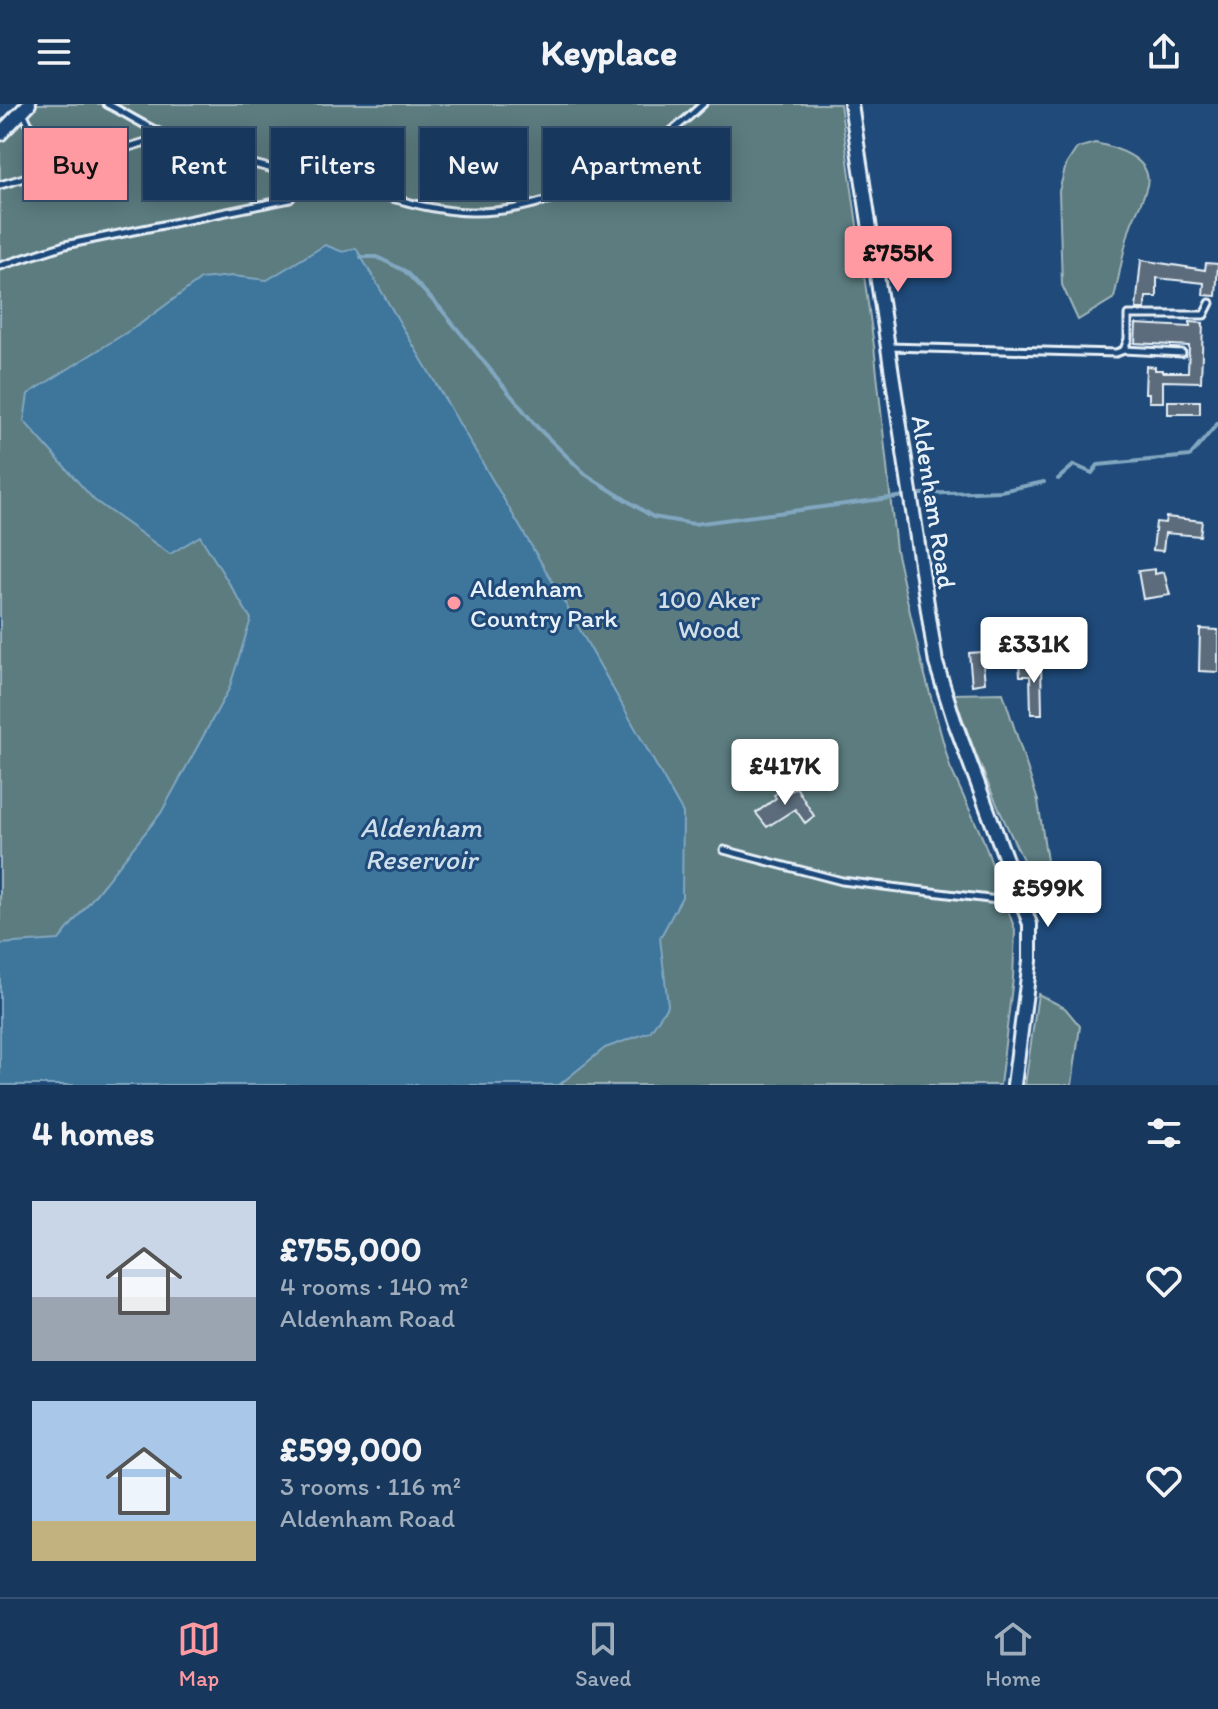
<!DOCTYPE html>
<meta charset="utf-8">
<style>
body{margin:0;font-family:Itim,sans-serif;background:#244365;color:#f1f3f6;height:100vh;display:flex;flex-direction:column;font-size:30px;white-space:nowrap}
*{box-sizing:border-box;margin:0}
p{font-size:26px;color:#9eacbb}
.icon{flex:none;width:44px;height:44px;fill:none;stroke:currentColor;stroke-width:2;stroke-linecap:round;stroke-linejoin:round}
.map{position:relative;height:981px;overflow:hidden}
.side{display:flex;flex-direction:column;background:#17385c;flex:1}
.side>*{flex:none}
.guide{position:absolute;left:24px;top:24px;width:800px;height:72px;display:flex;gap:16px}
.price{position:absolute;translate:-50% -68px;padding:0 18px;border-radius:8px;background:#fff;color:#222;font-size:26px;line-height:52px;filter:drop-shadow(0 2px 4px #0008)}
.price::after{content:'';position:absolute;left:50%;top:48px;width:24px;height:18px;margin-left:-12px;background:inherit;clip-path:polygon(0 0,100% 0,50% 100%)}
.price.selected{background:#ff9aa2;color:#111}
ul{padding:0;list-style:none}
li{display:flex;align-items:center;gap:24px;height:200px;padding:0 32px}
li span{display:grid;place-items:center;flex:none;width:224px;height:160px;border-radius:0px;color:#555}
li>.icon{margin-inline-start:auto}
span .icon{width:96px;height:96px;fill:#fffc;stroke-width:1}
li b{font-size:34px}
h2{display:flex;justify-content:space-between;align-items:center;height:96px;padding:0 32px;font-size:34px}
.pill{padding:0 28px;border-radius:0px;background:#17385c;box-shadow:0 4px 20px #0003,0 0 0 2px #365272;font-size:28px;line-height:72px}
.pill.selected{background:#ff9aa2;color:#111}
header{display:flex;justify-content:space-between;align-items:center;height:104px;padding:0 32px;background:#17385c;font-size:36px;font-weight:700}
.menu{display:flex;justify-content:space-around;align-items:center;height:112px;border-top:2px solid #365272;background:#17385c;font-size:22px;color:#9eacbb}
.menu a{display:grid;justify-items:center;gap:4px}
.menu .selected{color:#ff9aa2}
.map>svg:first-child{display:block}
.green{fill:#5b7b7f;stroke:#a2b6bc;stroke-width:2}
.water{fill:#3e759b;stroke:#82a7c0;stroke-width:2}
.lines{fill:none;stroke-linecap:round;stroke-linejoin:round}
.stream{stroke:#82a7c0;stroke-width:4}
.building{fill:#5c6c7c;stroke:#e8f1f8;stroke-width:2}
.lane-casing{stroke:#e8f1f8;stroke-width:11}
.secondary-casing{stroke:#e8f1f8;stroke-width:18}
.lane{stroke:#1f4a7a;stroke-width:5}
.secondary{stroke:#1f4a7a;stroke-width:12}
.poi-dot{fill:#ff9aa2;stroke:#1f4a7a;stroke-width:3}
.labels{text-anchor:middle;stroke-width:6;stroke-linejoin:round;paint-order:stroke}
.street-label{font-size:26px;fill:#e8f1f8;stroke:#1f4a7a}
.poi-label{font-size:26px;fill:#e8f1f8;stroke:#1f4a7a;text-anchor:start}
.park-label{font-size:26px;fill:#d3dfe6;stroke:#1f4a7a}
.water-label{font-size:28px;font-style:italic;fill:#cedeea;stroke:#1f4a7a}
</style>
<header><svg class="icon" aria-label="menu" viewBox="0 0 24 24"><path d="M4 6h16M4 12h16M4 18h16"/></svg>Keyplace<svg class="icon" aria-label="share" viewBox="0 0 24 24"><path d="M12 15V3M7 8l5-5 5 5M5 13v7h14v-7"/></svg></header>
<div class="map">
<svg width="1218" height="981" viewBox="0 0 1218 981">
<rect width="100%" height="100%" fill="#1f4a7a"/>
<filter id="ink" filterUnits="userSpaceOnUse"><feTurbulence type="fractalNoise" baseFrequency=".0125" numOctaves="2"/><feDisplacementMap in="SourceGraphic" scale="16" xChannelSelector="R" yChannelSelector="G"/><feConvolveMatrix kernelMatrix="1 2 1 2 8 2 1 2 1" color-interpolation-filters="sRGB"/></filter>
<g filter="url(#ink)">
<path class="green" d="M35 0H840L874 242 896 446 920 553 950 663 983 735 1015 826 1013 874 1000 981H0V38Z
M1095 39C1114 43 1153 54 1147 81 1144 95 1136 108 1131 121 1123 145 1120 170 1114 194L1078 216 1062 181 1059 87 1066 61 1077 44Z
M1003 589 1038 697 1047 757 1038 784C1004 722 977 657 954 590Z
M1038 890 1065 904 1080 922 1072 981H1025Z"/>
<path class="water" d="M325 141 343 148 356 144 562 494 683 709 682 793 660 834 668 901 650 928 605 944 559 981H0V840L59 836 161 709 229 585 251 515 200 432 170 450 94 396 24 317 28 290 140 220 201 175 232 172 267 176Z"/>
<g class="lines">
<path class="stream" d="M361 153H377L405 167 441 205 536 322 585 370 653 413 694 420 920 390 1001 387 1044 378
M1058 375 1074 361 1092 369 1098 361 1190 352 1218 319"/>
</g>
<path class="building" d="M1141 156 1205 166 1206 159 1218 160 1216 192 1203 191 1204 179 1157 174V193H1146L1145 205H1136Z
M1190 218 1203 219 1201 278 1163 277V298H1149V289H1145L1146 262 1155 263V266H1163V268H1188L1189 242 1135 239 1136 220 1190 223Z
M1168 297H1200V310H1168Z
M1166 413 1202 417 1200 432 1165 429 1163 447 1153 446 1156 418 1165 419Z
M1155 465V470L1164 468 1170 491 1143 495 1138 467Z
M1200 525 1218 526V568L1199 567Z
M982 548 985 579 972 581 969 549Z
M1041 558 1042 610H1031L1030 572H1020L1019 560Z
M796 683 814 712 805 719 795 705 767 723 756 709 776 694 774 691 784 684 788 689Z"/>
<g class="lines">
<defs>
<path id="lane" d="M107 0C127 10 146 23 166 31 222 54 283 68 342 81 383 90 429 108 472 108 558 109 643 56 703 0
M23 8 50 65
M209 68 216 50
M0 81 166 32
M0 162 65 141 290 95 305 73
M889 243 1116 249 1124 246 1128 235V211H1204L1210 199
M1124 246 1182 249
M724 746 842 777 1022 799"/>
<path id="secondary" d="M851 0 936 559 954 616 1030 820V857L1014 981
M0 30 29 0"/>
</defs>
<use href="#lane" class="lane-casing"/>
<use href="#secondary" class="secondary-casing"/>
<use href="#lane" class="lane"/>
<use href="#secondary" class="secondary"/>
</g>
</g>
<circle class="poi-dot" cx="454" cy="499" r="8"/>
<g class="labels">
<g class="street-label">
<text transform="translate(934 398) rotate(81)" y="9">Aldenham Road</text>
</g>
<g class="poi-label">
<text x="470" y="493">Aldenham<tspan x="470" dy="30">Country Park</tspan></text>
</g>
<g class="park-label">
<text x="709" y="504">100 Aker<tspan x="709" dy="30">Wood</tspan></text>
</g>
<g class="water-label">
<text x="421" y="733">Aldenham<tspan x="421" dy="32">Reservoir</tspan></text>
</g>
</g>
</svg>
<b class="price selected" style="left:898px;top:190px">£755K</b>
<b class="price" style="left:1034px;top:581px">£331K</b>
<b class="price" style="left:785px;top:703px">£417K</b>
<b class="price" style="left:1048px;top:825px">£599K</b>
<div class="guide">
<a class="pill selected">Buy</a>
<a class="pill">Rent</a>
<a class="pill">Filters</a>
<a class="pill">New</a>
<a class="pill">Apartment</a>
</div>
</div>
<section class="side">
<h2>4 homes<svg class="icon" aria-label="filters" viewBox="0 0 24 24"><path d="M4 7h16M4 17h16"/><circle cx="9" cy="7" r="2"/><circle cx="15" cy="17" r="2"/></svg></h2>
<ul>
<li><span style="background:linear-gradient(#c9d6e8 60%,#9aa5b1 0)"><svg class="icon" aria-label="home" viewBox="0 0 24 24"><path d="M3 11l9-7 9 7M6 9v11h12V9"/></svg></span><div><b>£755,000</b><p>4 rooms · 140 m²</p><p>Aldenham Road</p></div><svg class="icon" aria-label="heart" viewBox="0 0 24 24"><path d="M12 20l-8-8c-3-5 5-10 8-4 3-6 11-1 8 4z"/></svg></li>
<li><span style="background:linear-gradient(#a9c7e8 75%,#c2b280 0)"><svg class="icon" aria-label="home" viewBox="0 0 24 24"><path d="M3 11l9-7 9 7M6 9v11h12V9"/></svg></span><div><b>£599,000</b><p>3 rooms · 116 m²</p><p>Aldenham Road</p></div><svg class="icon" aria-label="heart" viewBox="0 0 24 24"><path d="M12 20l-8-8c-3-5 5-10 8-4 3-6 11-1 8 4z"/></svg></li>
</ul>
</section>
<nav class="menu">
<a class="selected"><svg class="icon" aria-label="map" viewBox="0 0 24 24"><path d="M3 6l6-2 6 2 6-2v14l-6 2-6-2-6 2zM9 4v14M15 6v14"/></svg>Map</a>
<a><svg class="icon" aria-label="saved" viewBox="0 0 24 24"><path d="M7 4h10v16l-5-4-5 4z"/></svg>Saved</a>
<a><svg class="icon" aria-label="home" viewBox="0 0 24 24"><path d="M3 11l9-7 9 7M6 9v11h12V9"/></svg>Home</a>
</nav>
